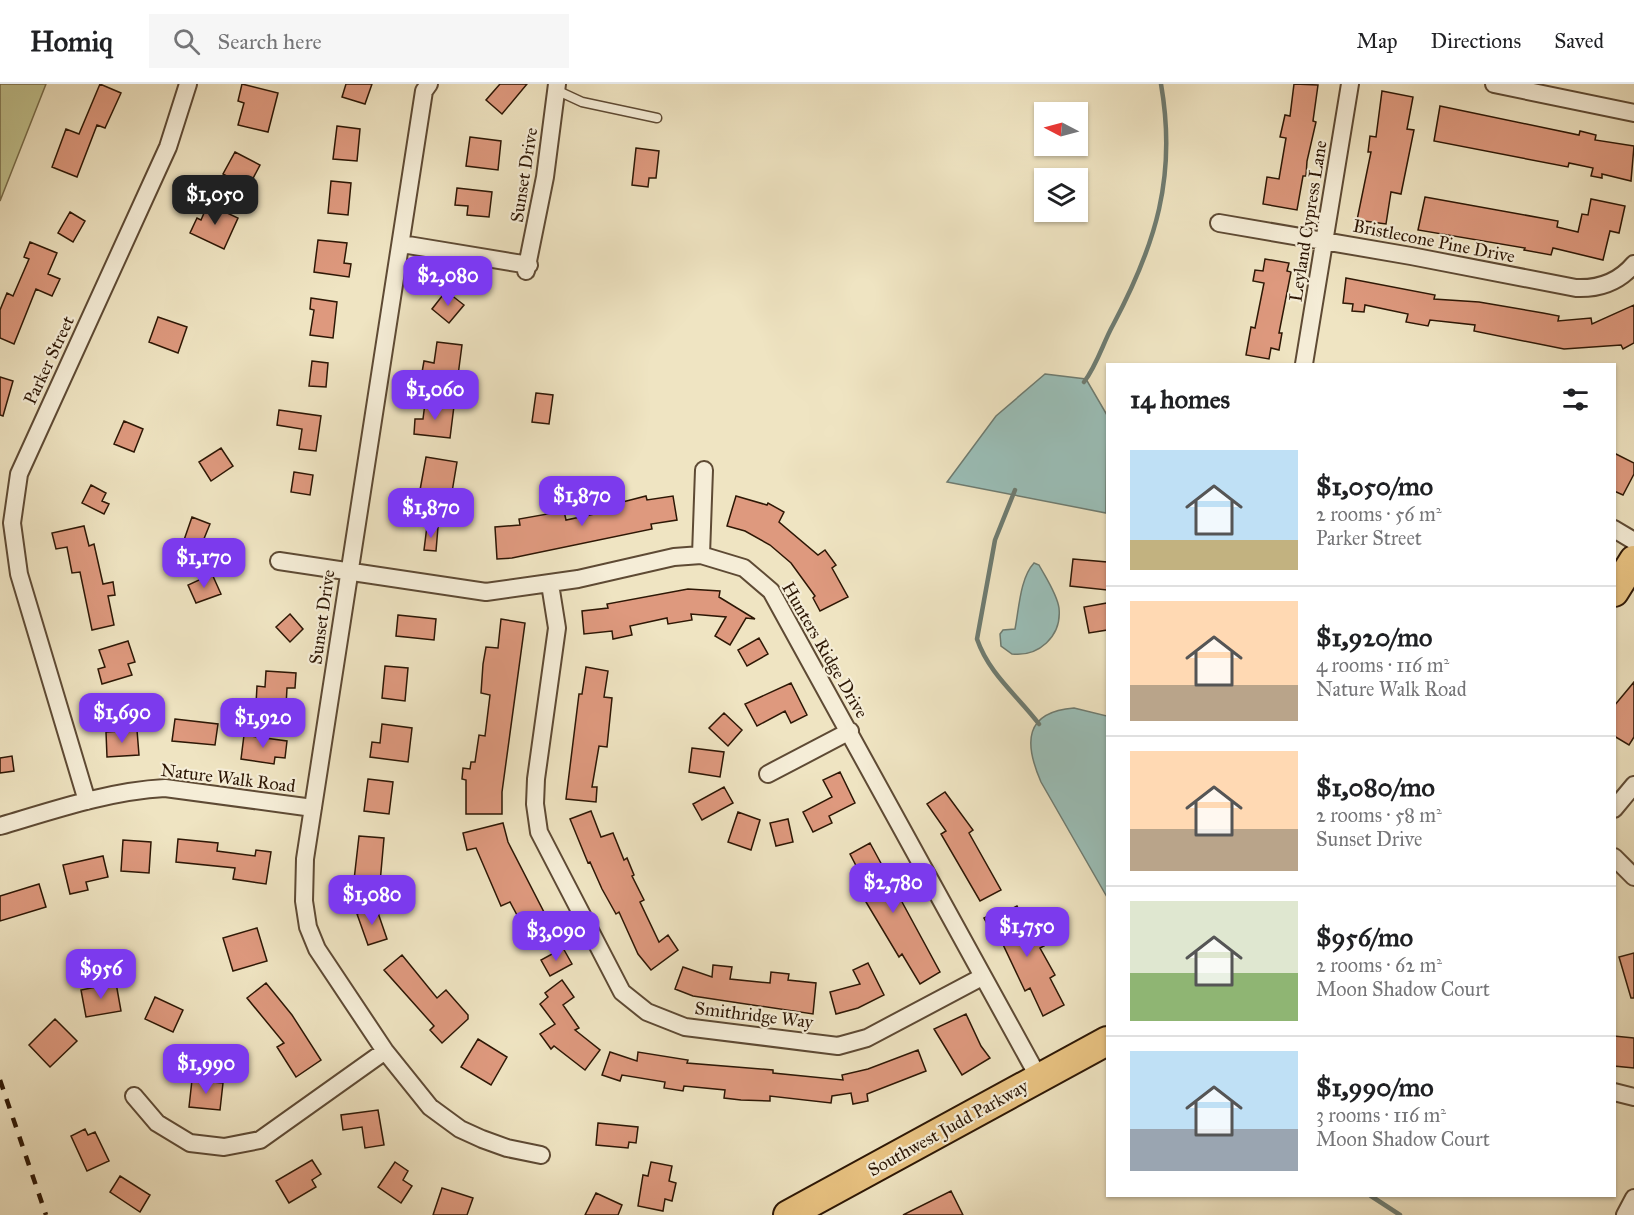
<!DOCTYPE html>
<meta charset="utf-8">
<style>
body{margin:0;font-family:"IM FELL Great Primer",serif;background:#f6f6f6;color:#202124;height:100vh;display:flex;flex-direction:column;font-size:22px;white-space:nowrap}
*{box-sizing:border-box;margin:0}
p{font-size:20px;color:#757577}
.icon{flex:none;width:33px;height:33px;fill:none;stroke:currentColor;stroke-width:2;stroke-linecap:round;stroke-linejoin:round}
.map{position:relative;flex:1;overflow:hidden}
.sheet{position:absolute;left:1106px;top:279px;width:510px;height:834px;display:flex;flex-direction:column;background:#fff;border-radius:0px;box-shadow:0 2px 4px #0004}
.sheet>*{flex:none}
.needle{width:39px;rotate:276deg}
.fabs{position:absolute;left:1034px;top:18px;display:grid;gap:12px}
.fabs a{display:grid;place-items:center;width:54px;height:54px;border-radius:0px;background:#fff;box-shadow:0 2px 4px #0004;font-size:30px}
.price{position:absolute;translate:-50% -51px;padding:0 14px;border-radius:12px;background:#7c3aed;color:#fff;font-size:20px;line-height:39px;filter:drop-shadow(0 2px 3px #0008)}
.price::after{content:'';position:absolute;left:50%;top:36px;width:18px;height:14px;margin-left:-9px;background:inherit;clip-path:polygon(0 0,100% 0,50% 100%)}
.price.current{background:#222;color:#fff}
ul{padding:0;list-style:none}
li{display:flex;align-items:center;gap:18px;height:150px;padding:0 24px}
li+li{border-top:2px solid #e0e0e0}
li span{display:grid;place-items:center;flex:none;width:168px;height:120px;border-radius:0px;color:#555}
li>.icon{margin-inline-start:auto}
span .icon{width:72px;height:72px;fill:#fffc;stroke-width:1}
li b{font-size:26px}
h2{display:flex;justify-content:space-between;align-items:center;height:72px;padding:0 24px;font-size:26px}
header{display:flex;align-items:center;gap:36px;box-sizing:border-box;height:84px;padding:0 30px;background:#fff;border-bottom:2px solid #e0e0e0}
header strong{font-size:28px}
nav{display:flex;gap:33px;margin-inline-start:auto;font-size:21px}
.search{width:420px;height:54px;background:#f6f6f6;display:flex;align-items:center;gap:15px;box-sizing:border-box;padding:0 21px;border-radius:0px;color:#757577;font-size:22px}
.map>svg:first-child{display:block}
.green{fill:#c1c28e;stroke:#776c4a;stroke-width:1.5}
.water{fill:#9abeb7;stroke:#6e7b70;stroke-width:1.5}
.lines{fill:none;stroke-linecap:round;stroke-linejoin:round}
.stream{stroke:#6e7b70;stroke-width:4.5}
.building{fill:#de997e;stroke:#2d1705;stroke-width:1.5}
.service-casing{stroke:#5e4a34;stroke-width:11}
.minor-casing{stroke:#5e4a34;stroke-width:20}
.trunk-casing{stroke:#2d1705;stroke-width:32}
.service{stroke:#f5edd7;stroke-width:8}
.minor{stroke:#f5edd7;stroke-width:16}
.trunk{stroke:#e8c281;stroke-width:28}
.rail{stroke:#2d1705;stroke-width:4.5;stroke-dasharray:10 10;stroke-linecap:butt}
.labels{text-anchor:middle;stroke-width:4.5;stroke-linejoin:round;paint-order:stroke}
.street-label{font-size:18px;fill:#2d1705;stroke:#f5edd7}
</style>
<header>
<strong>Homiq</strong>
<div class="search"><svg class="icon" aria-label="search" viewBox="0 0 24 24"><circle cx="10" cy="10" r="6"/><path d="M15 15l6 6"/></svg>Search here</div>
<nav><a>Map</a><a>Directions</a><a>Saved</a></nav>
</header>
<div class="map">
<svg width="1634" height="1131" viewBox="0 0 1634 1131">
<rect width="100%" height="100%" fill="#efe4c2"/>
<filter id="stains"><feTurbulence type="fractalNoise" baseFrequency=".00333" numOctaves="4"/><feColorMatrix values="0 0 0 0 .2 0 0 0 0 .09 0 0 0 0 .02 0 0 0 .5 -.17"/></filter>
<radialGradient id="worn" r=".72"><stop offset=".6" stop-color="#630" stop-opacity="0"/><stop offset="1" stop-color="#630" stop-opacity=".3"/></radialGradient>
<path class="green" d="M0 0H46L0 117Z"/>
<path class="water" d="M1045 290 1086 295 1107 331 1106 429 947 398 996 332Z
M1034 479 1039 481C1046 494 1057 510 1059 524 1062 553 1038 573 1012 570L1001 562 1000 550 1003 546 1015 545C1019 525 1020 494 1034 479Z
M1074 624 1107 632V813L1041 698C1024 659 1024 628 1074 624Z"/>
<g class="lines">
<path class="stream" d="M1084 298C1097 281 1103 259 1113 241 1156 160 1177 92 1161 0
M1015 406 995 456 977 555C989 590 1017 611 1039 640
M1371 1112 1400 1131"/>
</g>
<path class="building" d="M100 0 121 9 105 44 97 41 77 93 52 83 66 45 79 50Z
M242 0 278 9 268 48 238 41 244 19 238 17Z
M346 0H372L365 20 342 13Z
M500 0H527L502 30 486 16Z
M1294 0 1318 1 1313 37 1316 38 1307 77 1306 92H1303L1297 126 1263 120 1267 93 1279 95 1286 54 1280 53 1285 31 1290 32Z
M1382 7 1413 13 1407 45 1414 46 1401 110 1391 108 1386 140 1357 136 1371 68H1368L1370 52 1376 53Z
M1440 22 1579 51 1580 47 1596 51 1595 56 1634 62 1631 97 1602 90V94L1591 92 1593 84 1569 79 1568 83 1434 57Z
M337 42 360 45 357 77 333 75Z
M470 53 501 57 498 86 466 82Z
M636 64 659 67 656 94H649L648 103 632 101Z
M235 68 260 81 248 104 223 90Z
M331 97 351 99 348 131 328 129Z
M457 104 492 108 489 133 467 131 468 122 455 121Z
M1425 113 1558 137 1557 143 1578 148 1582 130 1588 131 1591 115 1625 122 1619 149 1610 147 1603 176 1553 164 1551 171 1524 166 1525 164 1418 146Z
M208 120 238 134 224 165 190 149 197 134 201 136Z
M70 128 85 137 73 158 58 149Z
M318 156 347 159 344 179 351 180 349 193 314 188Z
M30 158 57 169 48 190 60 195 52 212 36 205 14 260 0 254V226L7 209 13 212 29 175 24 173Z
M1265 175 1289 179 1287 187 1291 188 1279 249H1282L1279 266 1271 264 1269 275 1246 271 1251 243 1255 244 1264 199 1253 197 1255 186 1263 187Z
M1346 194 1435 211 1434 215 1479 218 1543 229 1559 232 1558 237 1591 234 1592 240 1634 221V259L1623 265 1621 261 1564 265 1474 247 1475 241 1430 236 1428 242 1406 238 1408 230 1365 221 1364 228 1352 227 1353 220 1343 219Z
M446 207 464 221 449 239 432 225Z
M311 214 337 218 333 254 310 251 314 226 310 225Z
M158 233 187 243 178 269 149 258Z
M437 258 462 261 457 299 421 294 424 277 434 279Z
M312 277 328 279 326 303 309 302Z
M0 293 13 297 3 332 0 331Z
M536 309 553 311 549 340 532 338Z
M425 319 454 322 450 354 414 350 415 335H423Z
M279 326 321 332 316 367 299 365 302 345 277 341Z
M124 337 143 345 134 368 114 360Z
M221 364 233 382 211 397 199 378Z
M1614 369 1634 379V390L1623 411 1614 407Z
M426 373 457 378 452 408 467 410 465 423 444 419 445 411 420 406Z
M294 388 313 391 310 411 291 408Z
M91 401 106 409 102 417 109 420 104 430 82 419Z
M646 412 647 416 673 412 677 436 651 440 652 445 512 474 497 475 495 443 520 441 519 435 564 427 566 436 604 428 603 423Z
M736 412 767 421 768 419 784 428 779 438 818 471 825 466 836 481 832 484 848 513 820 527 813 514 815 512 791 479 770 461 745 447 727 442Z
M192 433 210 440 201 462 184 456Z
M84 442 89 462 94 460 103 500 113 498 115 511 108 512 114 541 92 546 80 488 72 489 67 463 56 465 52 449Z
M427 442 438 443 436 467 424 466Z
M1073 475 1107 478V506L1070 502Z
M212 490 221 510 196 519 188 501Z
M688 505 720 507 719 513 755 535 746 534 730 561 715 552 726 533 691 530 692 536 668 540 667 534 630 542 632 551 613 555 612 547 584 550 582 527 608 524 607 520Z
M1107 519V546L1089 549 1084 523Z
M290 530 303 545 290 558 276 543Z
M398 531 436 535 434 556 396 552Z
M501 535 525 539 502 708V730H466V696L462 695 463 684 470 685 471 678H475L479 651 485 652 490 611 481 609 483 580 486 563 498 564Z
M759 554 768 570 747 582 738 566Z
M128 557 135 578 128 580 132 591 102 600 98 585 105 583 99 566Z
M385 582 408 584 405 617 382 614Z
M586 583 608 587 604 613 612 614 607 663 599 662 592 703H597L596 718 566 715 579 610H582Z
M266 587 296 589 295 604H287L286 622 256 620 257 602 265 603Z
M1634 598V653L1629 661 1614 652V622Z
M791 599 807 631 791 639 785 627 757 642 745 620Z
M724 629 742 646 728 662 709 644Z
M175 635 218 640 215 661 172 657Z
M382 640 412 644 408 678 370 673 372 658 380 659Z
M137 646 139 671 107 673 106 648Z
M244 651 287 657 285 674 275 673 274 680 241 675Z
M692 664 724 668 720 693 689 688Z
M12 672 14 687 0 689V674Z
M840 688 855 719 829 732 832 739 813 748 803 728 832 713 823 696Z
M368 695 393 698 389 730 364 727Z
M724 703 733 719 702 736 693 720Z
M945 708 973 746 969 749 1001 806 980 817 941 750 946 747 927 720Z
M591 727 601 753 613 749 624 776 627 774 634 791 632 792 644 816 640 818 659 858 668 851 678 866 651 886 638 870 619 828 616 830 602 805 590 778 588 779 570 735Z
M738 728 760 736 751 766 728 758Z
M788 735 793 758 776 762 770 739Z
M503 739 508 758 547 834 525 846 510 818 501 822 476 764 467 766 463 749Z
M359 752 384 754 380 799 354 796Z
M178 755 218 759 217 767 255 772 256 766 271 768 266 800 233 795 235 784 176 778Z
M123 756 151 758 149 789 121 787Z
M870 759 940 888 920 900 902 870 899 873 857 803 865 799 850 770Z
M103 772 108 793 86 798 88 806 70 810 63 781Z
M39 800 46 823 0 837V812Z
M1017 822 1031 848 1035 846 1044 862 1040 864 1055 891 1050 894 1064 921 1043 932 1030 904 1025 907 997 848 993 851 984 834 994 829 996 833Z
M376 823 387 855 368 861 357 830Z
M257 844 267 877 233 887 223 854Z
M563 864 572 880 550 892 541 876Z
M1634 869V914H1631L1619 873Z
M402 871 437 914 446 906 468 931V935L442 959 430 946 434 942 384 886Z
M868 879 884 911 858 924 836 930 830 908 860 900 853 886Z
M713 881 732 883 730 895 770 899 771 888 789 890 788 896 816 899 813 930 693 912 675 905 683 883 712 893Z
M562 896 574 913 563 921 579 944 575 946 600 966 585 986 554 962 551 965 540 950 555 940 540 920 548 913 545 909Z
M116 899 121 927 86 933 81 906Z
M266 899 292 931 321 976 296 993 277 963 284 959 247 914Z
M155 913 183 926 173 948 145 935Z
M966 930 981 962 990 974 962 991 934 945Z
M55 935 77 957 50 983 29 961Z
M1614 952 1634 954V984L1614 982Z
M478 955 507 973 491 1001 461 983Z
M918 966 926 987 867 1010 868 1017 853 1020 851 1009 832 1012 831 1019 770 1012V1017L741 1016 724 1014 725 1006 684 1002 683 1007 664 1004 665 998 622 991 620 997 602 991 610 968 637 977 638 968 688 976 687 979 773 986V989L843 996 842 991 868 985Z
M192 996 223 999 220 1026 189 1023Z
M378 1026 384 1061 365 1064 362 1043 343 1046 341 1031Z
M598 1039 638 1043 636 1059 629 1058 628 1064 596 1061Z
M85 1045 88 1051 95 1048 109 1077 87 1087 71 1052Z
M312 1076 321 1090 312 1096 316 1103 289 1119 276 1097Z
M395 1078 408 1087 403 1096 412 1102 401 1119 378 1103Z
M651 1078 672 1082 669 1097 676 1099 672 1117 665 1115 663 1127 638 1122 643 1091 648 1092Z
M120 1092 150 1111 140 1128 110 1108Z
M442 1104 473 1114 467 1131H433Z
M951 1107 963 1131H903Z
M596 1109 622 1121 618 1131H585Z"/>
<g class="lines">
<defs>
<path id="service" d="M556 6 582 18 657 34"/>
<path id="minor" d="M429 0 424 7 305 775 304 817 308 843 317 865 385 967 430 1023 460 1045 482 1055 507 1064 541 1071
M1494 0 1634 29
M1219 139 1411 172 1576 204C1599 205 1619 198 1634 180
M402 160 529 181
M526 187 545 93 557 0
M1304 280 1350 0
M1614 445 1634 457
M701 471 704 386
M279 477 486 508 578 495 674 473 701 471 744 484 771 507 1039 994
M550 500 557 544 536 695 535 720 539 748 622 908 647 928 685 943 838 962 867 954 982 893
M768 690 850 647
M87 717 19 490 12 439 19 390 168 63 188 0
M1614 725 1634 701
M0 742C54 726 109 707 165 704L313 724
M1614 773 1634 793
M1614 1008 1634 1013
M134 1012 157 1039 190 1059 224 1063 260 1056 385 967
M1625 1131 1634 1114"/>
<path id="trunk" d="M1614 508 1634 476
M788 1131 1107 957"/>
</defs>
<use href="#service" class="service-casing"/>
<use href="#minor" class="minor-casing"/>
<use href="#trunk" class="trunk-casing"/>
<use href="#service" class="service"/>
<use href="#minor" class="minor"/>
<use href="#trunk" class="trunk"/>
<path class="rail" d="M0 996 46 1131"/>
</g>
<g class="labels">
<g class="street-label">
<text transform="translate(524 91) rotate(-81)" y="6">Sunset Drive</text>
<text transform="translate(1308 137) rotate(-81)" y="6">Leyland Cypress Lane</text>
<text transform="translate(1434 157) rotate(11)" y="6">Bristlecone Pine Drive</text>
<text transform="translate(49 276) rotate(-65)" y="6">Parker Street</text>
<text transform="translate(322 533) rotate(-82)" y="6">Sunset Drive</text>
<text transform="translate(825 566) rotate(60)" y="6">Hunters Ridge Drive</text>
<text transform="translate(228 694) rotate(7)" y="6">Nature Walk Road</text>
<text transform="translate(754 931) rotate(7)" y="6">Smithridge Way</text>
<text transform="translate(948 1044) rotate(-29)" y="6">Southwest Judd Parkway</text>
</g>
</g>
<rect width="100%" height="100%" filter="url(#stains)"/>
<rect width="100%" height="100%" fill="url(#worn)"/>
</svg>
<div class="fabs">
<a><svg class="needle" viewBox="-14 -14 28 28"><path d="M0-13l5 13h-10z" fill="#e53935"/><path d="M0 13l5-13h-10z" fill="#757577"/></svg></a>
<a><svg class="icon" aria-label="layers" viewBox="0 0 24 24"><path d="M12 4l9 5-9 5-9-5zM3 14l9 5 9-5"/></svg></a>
</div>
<b class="price current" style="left:215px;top:142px">$1,050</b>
<b class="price" style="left:448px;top:223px">$2,080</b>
<b class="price" style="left:435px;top:337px">$1,060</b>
<b class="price" style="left:582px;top:443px">$1,870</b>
<b class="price" style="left:431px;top:455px">$1,870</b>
<b class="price" style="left:204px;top:505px">$1,170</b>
<b class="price" style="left:122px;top:660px">$1,690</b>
<b class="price" style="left:263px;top:665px">$1,920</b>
<b class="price" style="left:893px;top:830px">$2,780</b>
<b class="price" style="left:372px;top:842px">$1,080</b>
<b class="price" style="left:1027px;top:874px">$1,750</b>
<b class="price" style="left:556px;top:878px">$3,090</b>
<b class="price" style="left:101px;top:916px">$956</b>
<b class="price" style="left:206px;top:1011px">$1,990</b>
<section class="sheet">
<h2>14 homes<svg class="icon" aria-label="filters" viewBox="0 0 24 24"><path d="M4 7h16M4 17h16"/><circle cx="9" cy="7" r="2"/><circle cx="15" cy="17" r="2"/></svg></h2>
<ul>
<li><span style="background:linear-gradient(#bfe0f5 75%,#c2b280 0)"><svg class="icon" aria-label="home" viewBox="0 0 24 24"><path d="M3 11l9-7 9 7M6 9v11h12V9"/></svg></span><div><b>$1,050/mo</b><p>2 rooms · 56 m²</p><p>Parker Street</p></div></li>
<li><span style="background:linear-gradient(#ffd9b3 70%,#b9a48a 0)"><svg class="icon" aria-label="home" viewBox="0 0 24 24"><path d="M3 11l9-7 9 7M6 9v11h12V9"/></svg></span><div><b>$1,920/mo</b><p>4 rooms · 116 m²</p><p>Nature Walk Road</p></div></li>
<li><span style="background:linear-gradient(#ffd9b3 65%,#b9a48a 0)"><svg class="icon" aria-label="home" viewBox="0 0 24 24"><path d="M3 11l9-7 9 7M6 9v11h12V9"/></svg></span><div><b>$1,080/mo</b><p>2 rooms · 58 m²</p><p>Sunset Drive</p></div></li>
<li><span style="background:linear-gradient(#dfe7d0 60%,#8fb573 0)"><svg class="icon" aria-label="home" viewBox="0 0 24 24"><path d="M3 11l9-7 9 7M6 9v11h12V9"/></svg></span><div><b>$956/mo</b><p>2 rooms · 62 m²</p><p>Moon Shadow Court</p></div></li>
<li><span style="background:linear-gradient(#bfe0f5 65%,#9aa5b1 0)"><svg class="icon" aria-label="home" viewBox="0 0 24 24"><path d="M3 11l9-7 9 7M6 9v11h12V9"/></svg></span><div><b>$1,990/mo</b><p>3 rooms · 116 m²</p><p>Moon Shadow Court</p></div></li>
</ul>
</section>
</div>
